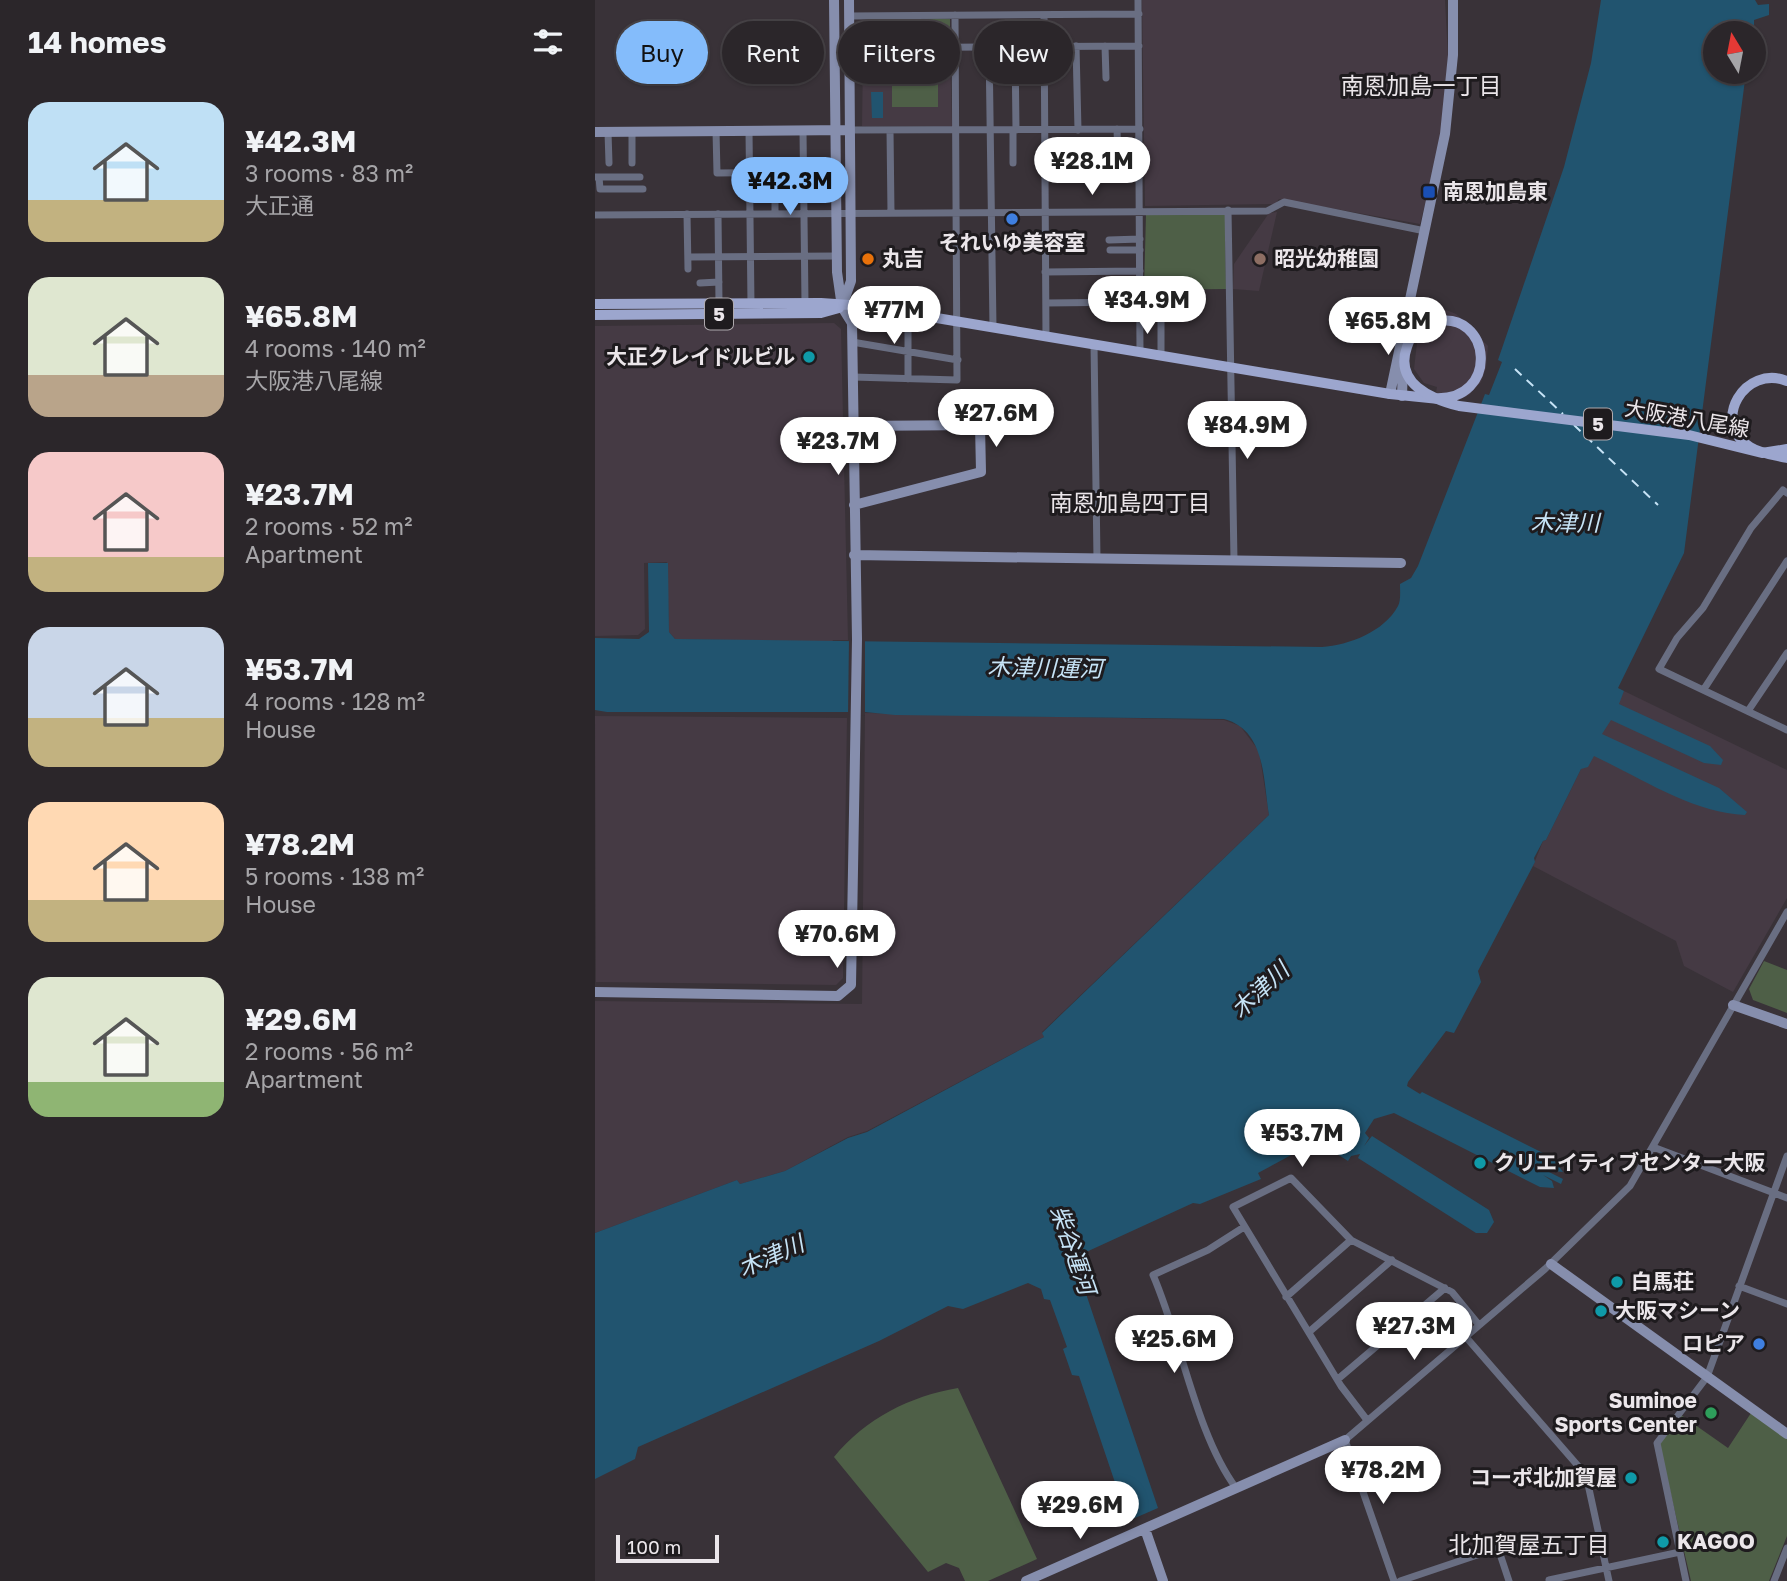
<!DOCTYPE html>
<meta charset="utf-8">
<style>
body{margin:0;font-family:"Golos Text","Noto Sans JP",sans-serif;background:#373236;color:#f1f3f6;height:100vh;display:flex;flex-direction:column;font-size:26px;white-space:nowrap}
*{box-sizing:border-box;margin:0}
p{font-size:23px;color:#a6a5a8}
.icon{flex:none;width:38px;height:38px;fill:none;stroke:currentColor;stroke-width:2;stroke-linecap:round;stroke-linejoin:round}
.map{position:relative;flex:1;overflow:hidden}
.details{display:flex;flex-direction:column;background:#2b262a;width:595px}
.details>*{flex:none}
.guide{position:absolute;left:21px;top:21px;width:665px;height:63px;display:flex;gap:14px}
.needle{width:46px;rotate:350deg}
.buttons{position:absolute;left:1108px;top:21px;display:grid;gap:14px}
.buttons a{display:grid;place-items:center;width:63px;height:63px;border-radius:50%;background:#2b262a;box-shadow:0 2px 5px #0004,0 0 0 2px #474347;font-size:35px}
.scale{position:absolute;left:21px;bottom:18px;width:103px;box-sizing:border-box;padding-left:7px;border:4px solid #ebe6ea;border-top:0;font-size:19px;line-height:24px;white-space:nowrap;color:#ebe6ea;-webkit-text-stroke:5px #1e1b1e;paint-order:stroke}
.price{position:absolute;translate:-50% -60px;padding:0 16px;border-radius:24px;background:#fff;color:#222;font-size:23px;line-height:46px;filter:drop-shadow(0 2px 4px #0008)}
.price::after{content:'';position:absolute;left:50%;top:42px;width:21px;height:16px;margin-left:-10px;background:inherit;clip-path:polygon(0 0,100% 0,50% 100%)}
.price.active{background:#84bcfb;color:#111}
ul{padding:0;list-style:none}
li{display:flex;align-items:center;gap:21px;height:175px;padding:0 28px}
li span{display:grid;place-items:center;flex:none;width:196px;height:140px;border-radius:21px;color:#555}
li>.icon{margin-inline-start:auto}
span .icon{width:84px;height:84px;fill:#fffc;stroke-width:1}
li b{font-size:30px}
h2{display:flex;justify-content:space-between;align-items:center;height:84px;padding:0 28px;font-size:30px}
.pill{padding:0 24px;border-radius:32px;background:#2b262a;box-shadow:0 2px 5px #0004,0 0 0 2px #474347;font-size:24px;line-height:63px}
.pill.active{background:#84bcfb;color:#111}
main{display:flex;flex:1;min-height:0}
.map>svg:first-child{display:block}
.built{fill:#453a44}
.green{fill:#4e5f47}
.water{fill:#21546f}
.pier{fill:#393238}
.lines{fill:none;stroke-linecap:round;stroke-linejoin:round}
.ferry{stroke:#c6e3f6;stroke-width:2;stroke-dasharray:9 7;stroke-linecap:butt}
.street{stroke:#696e82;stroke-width:7}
.secondary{stroke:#868ead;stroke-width:10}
.primary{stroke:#9ca6ce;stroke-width:10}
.primary-bridge{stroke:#9ca6ce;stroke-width:10}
.transit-dot{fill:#1a4fb4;stroke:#1e1b1e;stroke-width:2.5}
.shop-dot{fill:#3f7fe0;stroke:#1e1b1e;stroke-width:2.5}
.food-dot{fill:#e8710a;stroke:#1e1b1e;stroke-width:2.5}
.education-dot{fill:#8d6e63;stroke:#1e1b1e;stroke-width:2.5}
.culture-dot{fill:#0f9aa8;stroke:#1e1b1e;stroke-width:2.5}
.leisure-dot{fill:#2e9e5b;stroke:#1e1b1e;stroke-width:2.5}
.labels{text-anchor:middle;stroke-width:6;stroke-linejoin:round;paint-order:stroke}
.shield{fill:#1e1b1e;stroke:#aea9ad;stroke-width:2}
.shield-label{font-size:19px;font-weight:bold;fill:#ebe6ea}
.poi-label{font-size:21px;font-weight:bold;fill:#ebe6ea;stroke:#1e1b1e;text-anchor:start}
.street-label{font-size:21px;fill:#ebe6ea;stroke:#1e1b1e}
.neighbourhood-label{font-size:23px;fill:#ebe6ea;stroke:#1e1b1e}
.water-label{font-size:23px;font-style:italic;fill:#c6e3f6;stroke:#1e1b1e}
</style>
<main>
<section class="details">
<h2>14 homes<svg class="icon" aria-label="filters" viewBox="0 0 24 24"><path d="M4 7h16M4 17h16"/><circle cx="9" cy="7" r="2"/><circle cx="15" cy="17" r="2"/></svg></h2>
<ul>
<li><span style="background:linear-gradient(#bfe0f5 70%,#c2b280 0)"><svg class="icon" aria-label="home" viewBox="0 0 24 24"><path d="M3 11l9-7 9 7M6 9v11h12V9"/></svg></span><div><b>¥42.3M</b><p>3 rooms · 83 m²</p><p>大正通</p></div></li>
<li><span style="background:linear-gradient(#dfe7d0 70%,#b9a48a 0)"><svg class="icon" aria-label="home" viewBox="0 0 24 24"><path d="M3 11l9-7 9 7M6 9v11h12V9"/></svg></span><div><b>¥65.8M</b><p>4 rooms · 140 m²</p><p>大阪港八尾線</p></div></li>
<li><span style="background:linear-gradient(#f6c9c9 75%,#c2b280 0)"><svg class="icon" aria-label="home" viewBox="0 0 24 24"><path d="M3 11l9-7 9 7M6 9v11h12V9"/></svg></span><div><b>¥23.7M</b><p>2 rooms · 52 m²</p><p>Apartment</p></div></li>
<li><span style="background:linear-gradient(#c9d6e8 65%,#c2b280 0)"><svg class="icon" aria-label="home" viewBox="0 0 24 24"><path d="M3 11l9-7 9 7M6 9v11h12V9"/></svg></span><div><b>¥53.7M</b><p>4 rooms · 128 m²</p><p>House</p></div></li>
<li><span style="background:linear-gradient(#ffd9b3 70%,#c2b280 0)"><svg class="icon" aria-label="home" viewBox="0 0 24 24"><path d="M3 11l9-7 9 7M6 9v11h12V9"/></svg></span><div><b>¥78.2M</b><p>5 rooms · 138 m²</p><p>House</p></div></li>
<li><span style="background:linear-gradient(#dfe7d0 75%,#8fb573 0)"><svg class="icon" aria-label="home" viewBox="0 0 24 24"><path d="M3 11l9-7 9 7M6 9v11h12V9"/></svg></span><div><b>¥29.6M</b><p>2 rooms · 56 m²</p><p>Apartment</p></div></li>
</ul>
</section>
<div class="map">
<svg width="1192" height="1581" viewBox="0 0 1192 1581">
<rect width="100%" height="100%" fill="#393238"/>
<path class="built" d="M547 0H850L853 57 845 144 825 224 684 199 680 204 550 206Z
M355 51 357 126H267L268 54Z
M682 212 664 291 638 289 639 264 674 213Z
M827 300 861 314 893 346 891 368 886 382 874 395 862 401 839 404 842 387 829 383 819 369 824 325 820 304Z
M239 323 246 329 253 640H238L237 642 80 639 74 632 72 562 49 563 50 629 43 635 0 636V326Z
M1029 691 1192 770V898L1138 992 1089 966 1081 941 938 866 948 841 951 840 986 769Z
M270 713 629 720 645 726 664 751 674 815 447 1032 449 1037 272 1131 253 1137 190 1171 145 1184 142 1180 0 1233V1001L267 1004Z
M0 716 252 718 248 978 241 985 1 982Z"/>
<path class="green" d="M330 18 355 19V42H330Z
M300 72H343V107H297V75Z
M551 214H630L631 289 549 290Z
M1169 961 1192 970V1013L1158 1000 1154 989Z
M363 1388 442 1559 393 1581H370L364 1568 351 1563 333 1572 239 1457C270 1419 315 1396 363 1388Z
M1156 1413 1192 1438V1536L1174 1581H1096L1064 1443 1086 1415 1133 1448Z"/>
<path class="water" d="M1006 0H1160L1163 5 1174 4V15L1159 20V37L1158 33H1120V72H1151L1089 553 1023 688 1029 691 1024 704 1115 746 1128 760 1126 765 1109 763 1016 720 1007 734 1124 788 1152 812 1150 815C1098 813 1046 778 999 756L993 767 986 769 951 840 948 841 939 858 940 862 883 971 886 982 859 1033 851 1031 813 1082 812 1086 825 1094 827 1092 958 1158 968 1172 950 1170 968 1179 966 1184 948 1175 957 1181 959 1188 945 1187 799 1113 779 1119 770 1133 774 1138 769 1146 777 1136 894 1210 899 1222 892 1233H881L763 1158 765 1154 756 1156 753 1161 728 1145 716 1151 711 1147 663 1173 666 1179 605 1204 598 1203 489 1253 482 1267 563 1508 533 1521 484 1376 477 1375 468 1349 472 1347 455 1300 449 1299 446 1289 433 1283 368 1309 353 1306 284 1341 43 1447 40 1459 0 1479V1233L142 1180 145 1184 190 1171 253 1138 272 1132 449 1037 447 1033 674 815C668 780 671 730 629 719L300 715 270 712H12L0 710V638L44 639 54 632 53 563H73L74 632 80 639 727 647C754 645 789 632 803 606 806 601 805 590 805 584L816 578 823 566 890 394 894 395 907 362 903 360 969 167 996 63Z
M276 92H288V118H277Z"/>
<path class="pier" d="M254 639H270V715L253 717Z"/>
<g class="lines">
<path class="ferry" d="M920 369 968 414
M979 425 1063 505"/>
<path class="street" d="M543 0 545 351
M449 15 451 336
M254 16 544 14
M394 46 398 327
M420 46 421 130
M481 46 483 130
M510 46 511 78
M255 48 544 46
M522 129 523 160
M255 130 545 129
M295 130 296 213
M418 130V163
M121 131 122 173 241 172
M154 131 156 304
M208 131 210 303
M13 132 14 163
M37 132V163
M1 177H45
M4 177 5 189H48
M180 185V214
M633 210 639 560
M92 214 93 269
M123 214 124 303
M0 215 672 211 689 202 830 231
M514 240 545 239
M515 250H545
M93 257 241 256
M450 272 545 271
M105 283 124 282
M451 303 545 302
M313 313V379
M257 342 363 360
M499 344 502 559
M566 355V317
M258 377 362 380 360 15
M385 400V425
M1192 493 1188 490 1156 528 1108 608 1082 638 1064 669 1192 730
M1109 689 1192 561
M1153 711 1192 653
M1058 1147 1192 1198
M756 1240 696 1178 638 1207 746 1386 772 1420
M1144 1286 1192 1304
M691 1297 756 1240 857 1292 884 1325
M714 1332 797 1260
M870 1336 991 1475 1014 1581
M743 1379 850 1288
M641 1488C601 1434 586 1339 558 1275L613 1250 649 1227
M954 1580 1085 1552
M799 1581 750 1440 950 1269 1035 1186 1192 912
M805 1581 903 1548 914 1581
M1091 1581 1062 1443 1112 1377 1192 1156
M1179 1581 1192 1548"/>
<path class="secondary" d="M0 132 255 130
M247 306 256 281 254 0
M795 394 850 134 858 55V0
M807 396 808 365
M258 426 385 425 386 472 259 505
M259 555 806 563
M0 992 243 996 256 985 262 639 257 323 247 307 242 272 239 0
M1138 1005 1192 1024
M956 1264 1192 1434
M550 1529 568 1581
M431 1581 750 1440"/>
<path class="primary" d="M0 304 226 303 270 306 795 394 844 399
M0 315 226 313 244 308
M1192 381C1150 364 1115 422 1155 447 1166 454 1180 455 1192 458"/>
<path class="primary-bridge" d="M838 398C906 403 897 308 839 322 826 325 816 334 812 347 799 383 836 399 864 406L1094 435 1167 453 1192 449"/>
</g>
<rect class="transit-dot" x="827" y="185" width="14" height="14" rx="3.5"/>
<g class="shop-dot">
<circle cx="417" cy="219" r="7"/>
<circle cx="1164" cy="1344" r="7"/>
</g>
<circle class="food-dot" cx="273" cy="259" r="7"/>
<circle class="education-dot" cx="665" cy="259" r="7"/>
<g class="culture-dot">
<circle cx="214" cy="357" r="7"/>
<circle cx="885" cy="1163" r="7"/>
<circle cx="1022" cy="1282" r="7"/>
<circle cx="1006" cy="1311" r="7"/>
<circle cx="1036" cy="1478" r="7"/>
<circle cx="1068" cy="1542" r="7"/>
</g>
<circle class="leisure-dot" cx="1116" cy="1413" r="7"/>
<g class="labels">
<g class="shield">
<rect x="110" y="298.5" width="28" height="31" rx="5"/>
<rect x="989" y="408.5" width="28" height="31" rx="5"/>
</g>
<g class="shield-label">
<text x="124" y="321">5</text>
<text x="1003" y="431">5</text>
</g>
<g class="poi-label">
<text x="848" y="199">南恩加島東</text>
<text x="417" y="250" text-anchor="middle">それいゆ美容室</text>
<text x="287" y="266">丸吉</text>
<text x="679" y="266">昭光幼稚園</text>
<text x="200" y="364" text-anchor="end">大正クレイドルビル</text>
<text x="899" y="1170">クリエイティブセンター大阪</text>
<text x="1036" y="1289">白馬荘</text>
<text x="1020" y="1318">大阪マシーン</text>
<text x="1150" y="1351" text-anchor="end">ロピア</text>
<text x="1102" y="1408" text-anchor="end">Suminoe<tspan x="1102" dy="24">Sports Center</tspan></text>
<text x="1022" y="1485" text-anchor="end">コーポ北加賀屋</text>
<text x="1082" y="1549">KAGOO</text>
</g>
<g class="street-label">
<text transform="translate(1092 419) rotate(10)" y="7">大阪港八尾線</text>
</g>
<g class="neighbourhood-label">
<text x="826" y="94">南恩加島一丁目</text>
<text x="535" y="511">南恩加島四丁目</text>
<text x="934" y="1553">北加賀屋五丁目</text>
</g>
<g class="water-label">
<text x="970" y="531">木津川</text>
<text transform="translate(450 668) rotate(1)" y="8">木津川運河</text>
<text transform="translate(665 990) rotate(-43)" y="8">木津川</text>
<text transform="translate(478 1250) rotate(71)" y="8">柴谷運河</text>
<text transform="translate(176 1256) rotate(-24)" y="8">木津川</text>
</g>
</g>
</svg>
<div class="buttons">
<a><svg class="needle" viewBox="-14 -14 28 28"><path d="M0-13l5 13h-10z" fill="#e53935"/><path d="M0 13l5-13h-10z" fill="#a6a5a8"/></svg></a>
</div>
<div class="scale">100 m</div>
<b class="price" style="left:497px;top:197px">¥28.1M</b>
<b class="price active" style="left:195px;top:217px">¥42.3M</b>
<b class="price" style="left:552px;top:336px">¥34.9M</b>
<b class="price" style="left:299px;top:346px">¥77M</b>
<b class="price" style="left:793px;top:357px">¥65.8M</b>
<b class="price" style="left:401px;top:449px">¥27.6M</b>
<b class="price" style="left:652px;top:461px">¥84.9M</b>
<b class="price" style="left:243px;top:477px">¥23.7M</b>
<b class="price" style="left:242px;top:970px">¥70.6M</b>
<b class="price" style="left:707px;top:1169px">¥53.7M</b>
<b class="price" style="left:819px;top:1362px">¥27.3M</b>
<b class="price" style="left:579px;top:1375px">¥25.6M</b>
<b class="price" style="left:788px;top:1506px">¥78.2M</b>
<b class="price" style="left:485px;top:1541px">¥29.6M</b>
<div class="guide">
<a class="pill active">Buy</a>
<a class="pill">Rent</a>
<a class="pill">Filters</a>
<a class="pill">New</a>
</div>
</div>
</main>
